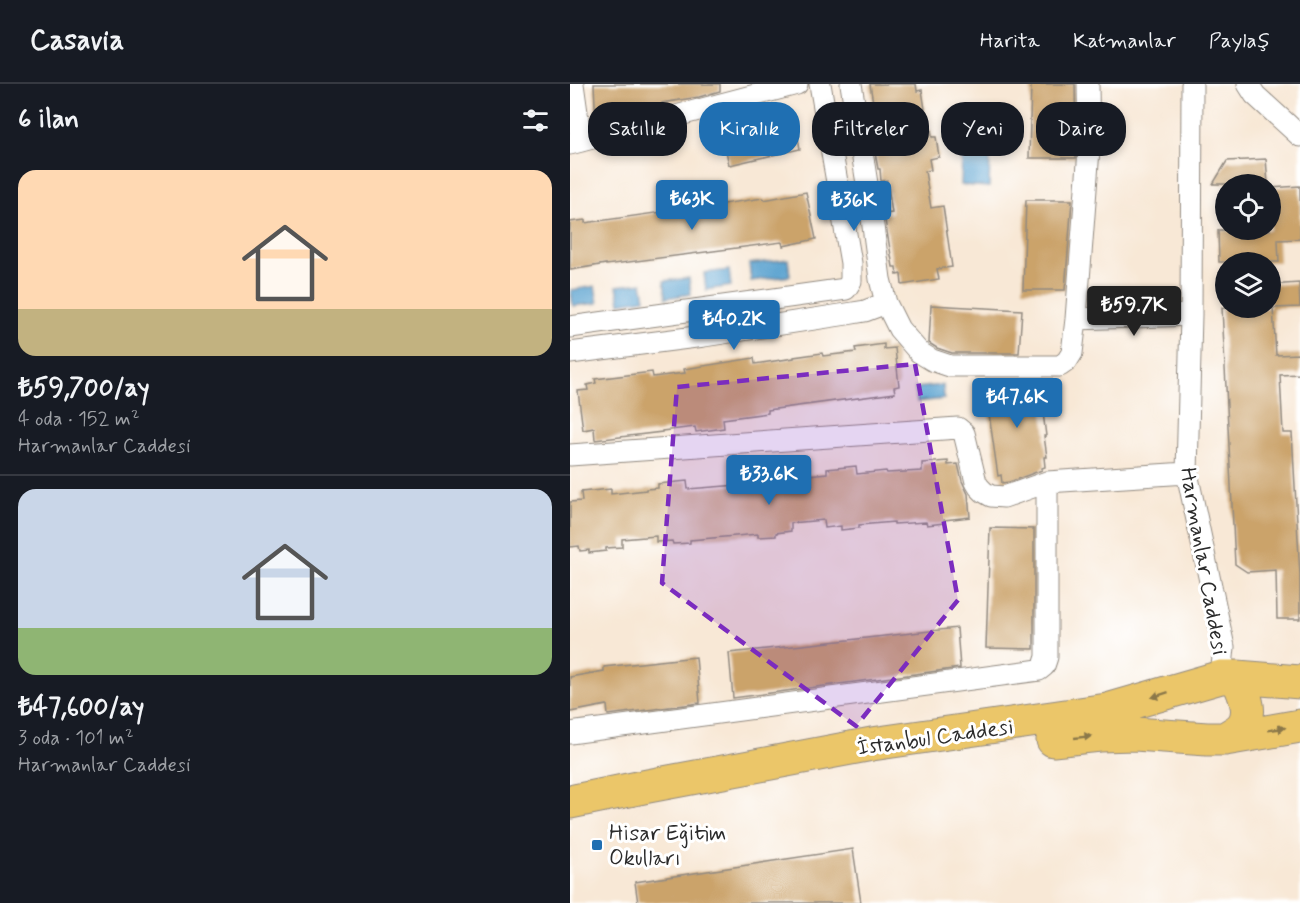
<!DOCTYPE html>
<html lang="tr">
<meta charset="utf-8">
<style>
body{margin:0;font-family:Mynerve,sans-serif;background:#242831;color:#f1f3f6;height:100vh;display:flex;flex-direction:column;font-size:22px;white-space:nowrap}
*{box-sizing:border-box;margin:0}
p{font-size:20px;color:#9ea1a6}
.icon{flex:none;width:33px;height:33px;fill:none;stroke:currentColor;stroke-width:2;stroke-linecap:round;stroke-linejoin:round}
.map{position:relative;flex:1;overflow:hidden}
.drawer{display:flex;flex-direction:column;background:#171b24;width:570px}
.drawer>*{flex:none}
.guide{position:absolute;left:18px;top:18px;width:570px;height:54px;display:flex;gap:12px}
.buttons{position:absolute;left:645px;top:90px;display:grid;gap:12px}
.buttons a{display:grid;place-items:center;width:66px;height:66px;border-radius:50%;background:#171b24;box-shadow:0 3px 9px #0003;font-size:30px}
.price{position:absolute;translate:-50% -51px;padding:0 14px;border-radius:6px;background:#1f6fb2;color:#fff;font-size:20px;line-height:39px;filter:drop-shadow(0 2px 3px #0008)}
.price::after{content:'';position:absolute;left:50%;top:36px;width:18px;height:14px;margin-left:-9px;background:inherit;clip-path:polygon(0 0,100% 0,50% 100%)}
.price.selected{background:#222;color:#fff}
ul{padding:0;list-style:none}
li{display:grid;align-content:center;gap:12px;height:318px;padding:0 18px}
li+li{border-top:2px solid #363941}
li span{display:grid;place-items:center;height:186px;border-radius:18px;color:#555}
li>.icon{margin-inline-start:auto}
span .icon{width:108px;height:108px;fill:#fffc;stroke-width:1}
li b{font-size:26px}
h2{display:flex;justify-content:space-between;align-items:center;height:72px;padding:0 18px;font-size:26px}
.chip{padding:0 21px;border-radius:24px;background:#171b24;box-shadow:0 3px 9px #0003;font-size:21px;line-height:54px}
.chip.selected{background:#1f6fb2;color:#fff}
header{display:flex;align-items:center;gap:36px;box-sizing:border-box;height:84px;padding:0 30px;background:#171b24;border-bottom:2px solid #363941}
header strong{font-size:28px}
nav{display:flex;gap:33px;margin-inline-start:auto;font-size:21px}
main{display:flex;flex:1;min-height:0}
.map>svg:first-child{display:block}
.water{fill:#58a1cf;stroke:#42667d;stroke-width:1.5}
.building{fill:#cba36b}
.lines{fill:none;stroke-linecap:round;stroke-linejoin:round}
.street-casing{stroke:#928a80;stroke-width:23}
.primary-casing{stroke:#928a80;stroke-width:35}
.street{stroke:#fff;stroke-width:21}
.primary{stroke:#ebc669;stroke-width:33}
.oneway{fill:#8b784a}
.marked{fill:#7b2cbf;fill-opacity:0.2;stroke:#7b2cbf;stroke-width:4.5;stroke-dasharray:12 8;stroke-linejoin:round}
.poi-dot{fill:#1f6fb2;stroke:#fff;stroke-width:2}
.labels{text-anchor:middle;stroke-width:6;stroke-linejoin:round;paint-order:stroke}
.street-label{font-size:22px;fill:#2b2b2b;stroke:#fff}
.poi-label{font-size:22px;fill:#2b2b2b;stroke:#fff;text-anchor:start}
</style>
<header>
<strong>Casavia</strong>
<nav><a>Harita</a><a>Katmanlar</a><a>Paylaş</a></nav>
</header>
<main>
<section class="drawer">
<h2>6 ilan<svg class="icon" aria-label="filters" viewBox="0 0 24 24"><path d="M4 7h16M4 17h16"/><circle cx="9" cy="7" r="2"/><circle cx="15" cy="17" r="2"/></svg></h2>
<ul>
<li><span style="background:linear-gradient(#ffd9b3 75%,#c2b280 0)"><svg class="icon" aria-label="home" viewBox="0 0 24 24"><path d="M3 11l9-7 9 7M6 9v11h12V9"/></svg></span><div><b>₺59,700/ay</b><p>4 oda · 152 m²</p><p>Harmanlar Caddesi</p></div></li>
<li><span style="background:linear-gradient(#c9d6e8 75%,#8fb573 0)"><svg class="icon" aria-label="home" viewBox="0 0 24 24"><path d="M3 11l9-7 9 7M6 9v11h12V9"/></svg></span><div><b>₺47,600/ay</b><p>3 oda · 101 m²</p><p>Harmanlar Caddesi</p></div></li>
</ul>
</section>
<div class="map">
<svg width="730" height="819" viewBox="0 0 730 819">
<rect width="100%" height="100%" fill="#fff"/>
<filter id="ink" filterUnits="userSpaceOnUse"><feTurbulence type="fractalNoise" baseFrequency=".0167" numOctaves="2"/><feDisplacementMap in="SourceGraphic" scale="12" xChannelSelector="R" yChannelSelector="G"/><feConvolveMatrix kernelMatrix="1 2 1 2 8 2 1 2 1" color-interpolation-filters="sRGB"/></filter>
<filter id="wash" filterUnits="userSpaceOnUse"><feTurbulence type="fractalNoise" baseFrequency=".008" numOctaves="4" result="noise"/><feDisplacementMap in="SourceGraphic" scale="24" xChannelSelector="R" yChannelSelector="G"/><feGaussianBlur stdDeviation="1.35" result="paint"/><feColorMatrix in="noise" values="0 0 0 0 0 0 0 0 0 0 0 0 0 0 0 0 0 1.4 0 .05"/><feComposite in="paint" operator="in"/></filter>
<g filter="url(#wash)">
<rect width="100%" height="100%" fill="#f8e8d6"/>
<path class="water" d="M393 44 421 45 419 103 391 101Z
M218 175 220 192 181 197 179 180Z
M159 186 161 202 136 206 134 189Z
M119 194 121 210 96 214 94 197Z
M72 199 75 215 50 219 47 202Z
M25 202 28 219 3 222 1 206Z
M373 301 374 315 347 318 345 304Z"/>
<g id="blocks">
<path class="building" d="M24 0H150V7L129 13 92 19V22L26 40Z
M300 0H346L347 7 352 6 358 45H361L362 53H366L369 73 359 75 361 86 355 87 361 124 373 122 382 183 367 185 369 195 332 201 331 190 327 191 326 183H323L314 130 322 129 317 96 311 97 310 85H308L303 57 309 56Z
M461 0H505L506 74H459Z
M226 42 230 65 159 81 154 57Z
M696 75 698 100H643L657 77Z
M730 102V155L708 156 709 178H649L648 146H700V104Z
M236 108 246 155 213 162 212 158 36 181V180L0 186V138L15 136V139L106 126V127L193 114 194 116Z
M456 116H502L495 206H453Z
M729 199 730 223 703 224 706 271 730 270V290L710 291 713 349H722L730 491V535H707L706 486 677 488 665 480 652 224H700V201Z
M361 221 452 226 449 269H382L367 264 359 259Z
M314 260V265L325 264 329 302 324 303 325 309 198 326V329L153 335 154 344 126 348 125 343 92 347V348L25 356 24 344 13 346 8 307 18 306 17 301 26 299 25 295 82 288 83 293 115 289 114 285 184 274 185 280 224 274V273L252 269 253 272 286 268 285 264Z
M460 296 461 303 464 302 466 314 471 313 476 352H474L477 373H474L475 383 472 384V386L439 398 432 399 431 391 428 392 415 302Z
M378 377V381L388 380 392 397 398 410 400 433 374 436V439L357 441 356 438 324 440V438L289 441V444L271 446V442L255 444 254 436 221 439V447L206 449V452L188 453V450L120 456V459L103 460 102 457 86 458V452L52 455V463L36 464V467L19 469V466L10 467 9 462 0 463V418L12 417 11 408 41 405V410L76 406V405L88 404V400L117 397 118 405 181 400 180 392 210 389V394L257 389V385L286 382 287 390 316 387 317 389 352 387V379Z
M420 444 464 445V565L416 564Z
M387 544 390 584 163 614 159 569Z
M126 573 130 619 38 631 37 621 0 628V593L34 587V583Z
M283 765 291 819H68L65 798Z"/>
</g>
</g>
<g filter="url(#ink)">
<use href="#blocks" fill-opacity="0" stroke="#928a80" stroke-width="1.5"/>
<g class="lines">
<defs>
<path id="street" d="M3 0 11 57
M281 0 299 112 310 195 316 219 329 245 349 268 362 276 380 282H490L497 277 502 269 506 235 519 66 518 0
M622 0 621 231 617 389 654 563 651 593
M678 0 685 11 730 52
M0 60 227 0
M506 235 621 231
M0 243 276 205 281 197V179L250 0
M0 269 134 252 277 230 295 227 316 219
M0 371 388 344 394 349 406 398 409 403 414 408 421 412 434 413 477 398 617 389
M0 649 469 586 474 582 477 573V398"/>
<path id="primary" d="M655 655C660 651 667 648 671 644 685 629 673 608 667 593
M483 656 530 651 565 650 637 655H655L730 642
M0 718 78 702 302 660 537 626 651 593H667L730 598"/>
</defs>
<use href="#street" class="street-casing"/>
<use href="#primary" class="primary-casing"/>
<use href="#street" class="street"/>
<use href="#primary" class="primary"/>
</g>
<defs><path id="oneway-solid" d="M-6-.8H1V-3.2L6.5 0L1 3.2V.8H-6Z" transform="scale(1.5)"/></defs>
<g class="oneway">
<use href="#oneway-solid" transform="translate(590 611) rotate(162)"/>
<use href="#oneway-solid" transform="translate(707 645) rotate(-9)"/>
<use href="#oneway-solid" transform="translate(513 653) rotate(-6)"/>
</g>
</g>
<path class="marked" d="M345 280 388 516 286 642 92 499 107 303Z"/>
<rect class="poi-dot" x="21" y="755" width="12" height="12" rx="3"/>
<g class="labels">
<g class="street-label">
<text transform="translate(635 477) rotate(80)" y="8">Harmanlar Caddesi</text>
<text transform="translate(365 652) rotate(-8)" y="8">İstanbul Caddesi</text>
</g>
<g class="poi-label">
<text x="39" y="756">Hisar Eğitim<tspan x="39" dy="25">Okulları</tspan></text>
</g>
</g>
</svg>
<div class="buttons">
<a><svg class="icon" aria-label="locate" viewBox="0 0 24 24"><circle cx="12" cy="12" r="6"/><path d="M12 2v4M12 18v4M2 12h4M18 12h4"/></svg></a>
<a><svg class="icon" aria-label="layers" viewBox="0 0 24 24"><path d="M12 4l9 5-9 5-9-5zM3 14l9 5 9-5"/></svg></a>
</div>
<b class="price" style="left:122px;top:147px">₺63K</b>
<b class="price" style="left:284px;top:148px">₺36K</b>
<b class="price selected" style="left:564px;top:253px">₺59.7K</b>
<b class="price" style="left:164px;top:267px">₺40.2K</b>
<b class="price" style="left:447px;top:345px">₺47.6K</b>
<b class="price" style="left:199px;top:422px">₺33.6K</b>
<div class="guide">
<a class="chip">Satılık</a>
<a class="chip selected">Kiralık</a>
<a class="chip">Filtreler</a>
<a class="chip">Yeni</a>
<a class="chip">Daire</a>
</div>
</div>
</main>
